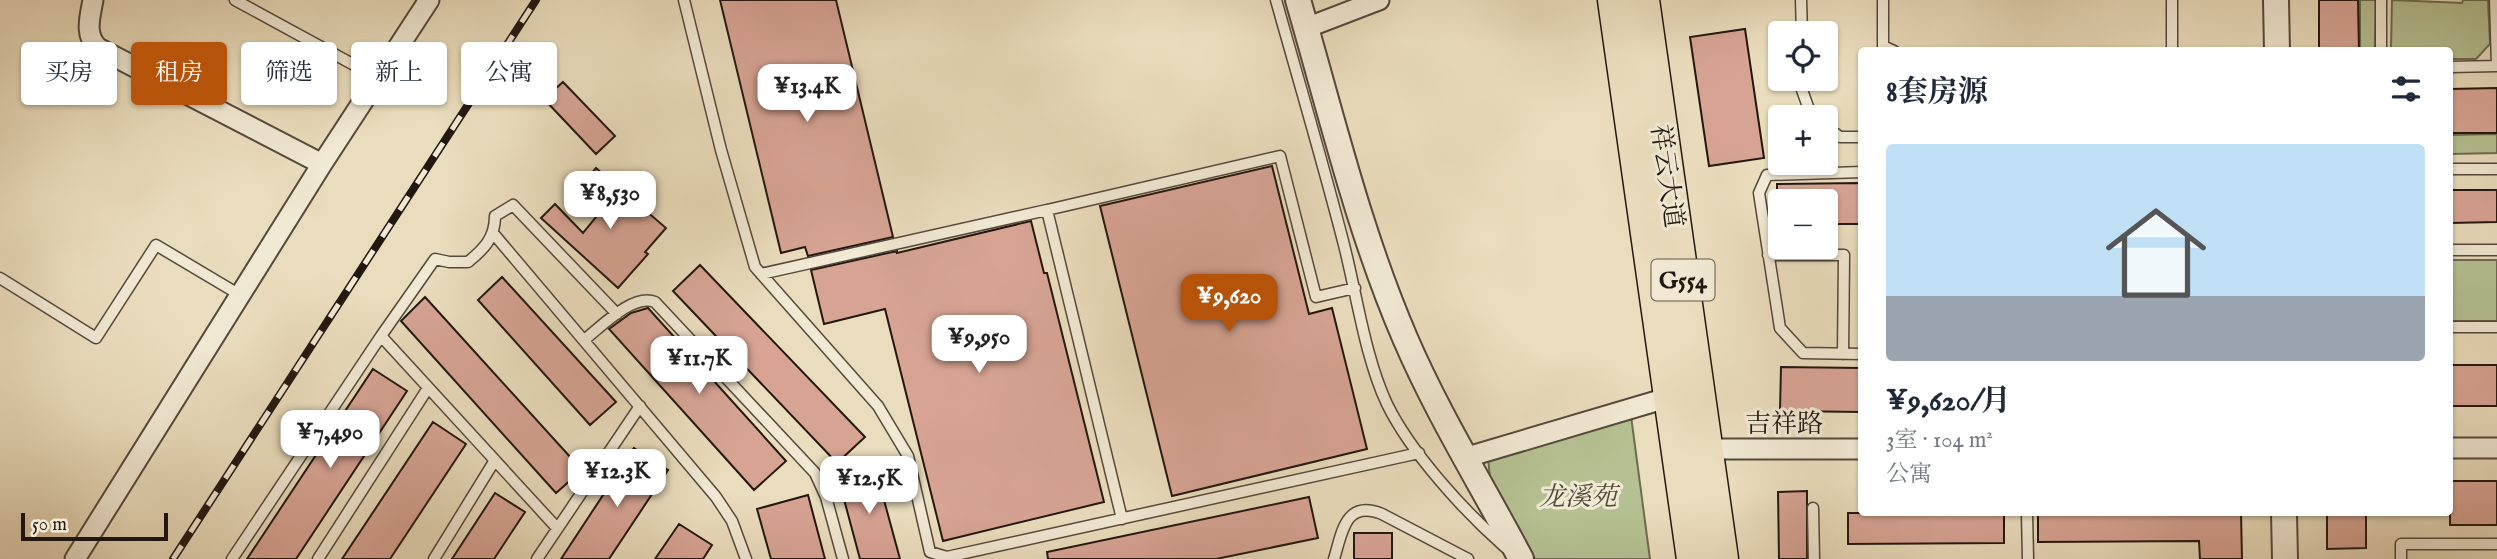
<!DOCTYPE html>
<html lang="zh">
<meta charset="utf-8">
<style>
body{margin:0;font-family:"IM FELL English","Noto Serif SC",serif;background:#f6f6f7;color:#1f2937;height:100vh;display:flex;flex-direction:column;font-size:26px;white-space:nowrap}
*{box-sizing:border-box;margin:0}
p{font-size:23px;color:#747a83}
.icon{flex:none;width:38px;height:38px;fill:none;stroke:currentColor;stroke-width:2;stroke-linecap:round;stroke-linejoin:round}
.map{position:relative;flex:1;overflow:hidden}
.sheet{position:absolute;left:1858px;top:47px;width:595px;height:469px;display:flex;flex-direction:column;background:#fff;border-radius:7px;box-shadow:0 2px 5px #0004}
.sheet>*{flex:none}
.banner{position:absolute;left:21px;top:42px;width:665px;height:63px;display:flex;gap:14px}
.buttons{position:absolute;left:1768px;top:21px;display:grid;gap:14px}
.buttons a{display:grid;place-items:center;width:70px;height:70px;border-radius:7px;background:#fff;box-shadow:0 2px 5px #0004;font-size:35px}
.scale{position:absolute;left:21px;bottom:18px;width:147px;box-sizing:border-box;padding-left:7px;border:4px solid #231711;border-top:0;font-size:19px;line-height:24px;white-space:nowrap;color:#231711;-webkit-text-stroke:5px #f1e9d4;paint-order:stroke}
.price{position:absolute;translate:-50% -60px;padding:0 16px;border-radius:14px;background:#fff;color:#222;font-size:23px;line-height:46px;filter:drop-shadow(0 2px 4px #0008)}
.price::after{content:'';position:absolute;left:50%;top:42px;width:21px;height:16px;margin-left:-10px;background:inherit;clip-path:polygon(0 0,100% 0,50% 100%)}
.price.selected{background:#b45309;color:#fff}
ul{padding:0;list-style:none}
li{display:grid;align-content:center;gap:14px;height:371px;padding:0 28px}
li span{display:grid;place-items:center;height:217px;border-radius:7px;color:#555}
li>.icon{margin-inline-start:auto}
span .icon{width:126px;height:126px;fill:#fffc;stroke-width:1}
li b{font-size:30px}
h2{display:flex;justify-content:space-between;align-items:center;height:84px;padding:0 28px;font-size:30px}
.tag{padding:0 24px;border-radius:7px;background:#fff;box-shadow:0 2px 5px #0004;font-size:24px;line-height:63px}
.tag.selected{background:#b45309;color:#fff}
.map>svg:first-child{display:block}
.green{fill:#b5c192;stroke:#6c6c52;stroke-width:2}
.building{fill:#d7a494;stroke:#231711;stroke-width:2}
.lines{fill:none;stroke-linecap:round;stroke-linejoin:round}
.service-casing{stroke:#55483c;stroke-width:13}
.minor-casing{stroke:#55483c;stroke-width:23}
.tertiary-casing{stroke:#55483c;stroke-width:28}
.trunk-casing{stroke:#231711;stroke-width:35}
.service{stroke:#f1e9d4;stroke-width:10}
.minor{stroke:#f1e9d4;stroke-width:19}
.tertiary{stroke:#f1e9d4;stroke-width:24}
.trunk{stroke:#eaddbd;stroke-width:32}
.rail-casing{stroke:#231711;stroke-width:8}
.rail{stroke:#f1e9d4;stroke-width:5;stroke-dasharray:16;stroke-linecap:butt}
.labels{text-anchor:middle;stroke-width:6;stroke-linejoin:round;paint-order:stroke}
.shield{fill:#f1e9d4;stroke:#61564c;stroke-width:2}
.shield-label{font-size:24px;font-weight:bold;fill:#231711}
.street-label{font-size:26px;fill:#231711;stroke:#f1e9d4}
.park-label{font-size:26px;font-style:italic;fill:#4f4a38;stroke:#f1e9d4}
</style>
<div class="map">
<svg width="2497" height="559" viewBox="0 0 2497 559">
<rect width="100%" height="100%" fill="#eaddbd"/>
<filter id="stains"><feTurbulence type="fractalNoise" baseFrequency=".00286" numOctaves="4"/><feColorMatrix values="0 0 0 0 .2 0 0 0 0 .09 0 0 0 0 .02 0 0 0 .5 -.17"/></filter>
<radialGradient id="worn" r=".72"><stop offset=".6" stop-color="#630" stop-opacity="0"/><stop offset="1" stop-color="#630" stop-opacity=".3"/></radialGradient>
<path class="green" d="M2360 0H2376L2375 51H2360Z
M2392 0 2462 3 2463 0H2488L2490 44 2476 59H2450V51H2394L2391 48Z
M2497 134V153L2450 154V135Z
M2450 260H2497V321H2450Z
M1631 416 1650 559H1535L1490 478 1488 458Z"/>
<path class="building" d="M720 0H836L893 237 808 256 805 247 781 253Z
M2319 0H2358L2359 51H2319Z
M1745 29 1764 158 1709 166 1690 37Z
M563 82 615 136 596 154 544 99Z
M2497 88V133H2450V89Z
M1272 166 1309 314 1332 308 1367 449 1172 496 1100 206Z
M596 168 666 228 645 252 648 254 618 288 541 218 555 204 583 233 606 205 582 185Z
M1862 183V224H1825V201H1777V184Z
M2450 190H2497V222L2450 223Z
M1031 221 1044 273H1047L1104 502 943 541 885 309 824 324 811 270 897 251V253Z
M700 265 865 437 837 463 673 291Z
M502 277 616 402 590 425 478 300Z
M425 297 582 470 556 493 401 321Z
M648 308 786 461 754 490 609 329 631 313Z
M2450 365H2497V406H2450Z
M1781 367 1862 368V412L1780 411Z
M373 369 407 391 296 559H247Z
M433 422 466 444 390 559H342Z
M634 448 668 470 609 559H561Z
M875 467 900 559H860L838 477Z
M2450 481H2497V525H2450Z
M1807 491V559H1779L1778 492Z
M495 493 525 512 494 559H452Z
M808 495 825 559H771L757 509Z
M1309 497 1318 538 1216 559H1048L1047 552Z
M1848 513H2004V543L1848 544Z
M2038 513H2241L2242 559H2200L2199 541 2038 542Z
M2327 513H2366V548L2327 549Z
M679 524 712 545 703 559H655Z
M1354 533H1392V559H1354Z"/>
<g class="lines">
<defs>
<path id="service" d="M235 0 378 78
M684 0 721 150 755 267 878 406 908 456 930 552 947 557 1419 453
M1276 0C1299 82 1323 163 1344 245 1357 296 1365 357 1387 404 1411 453 1464 511 1505 547
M1801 0 1802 33
M1883 0V46L1894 51
M2172 0V51
M2381 0V51
M2450 67 2497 66 2495 0
M1802 79V90L1811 115 1814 117
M1825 126 1840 137H1862
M2450 169H2497
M1862 172 1767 175 1759 193 1780 328 1803 353 1862 354
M1047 210 1280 156 1316 297 1355 288
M493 233 716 497 732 521 746 559
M2450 250H2497
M1768 255H1844L1843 354
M761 274 1047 210 1122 519
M0 278 96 338 156 245 240 295
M2450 327H2497
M584 340C601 327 633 293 655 302L815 473 826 497 843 559
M1813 508 1814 559
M2027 513 2028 559
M557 528 381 336 435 259 449 262H468C484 249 495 238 495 216L513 205 617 314
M232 559 381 336
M318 559 428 388
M434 559 495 460
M537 559 640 406
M1334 559C1342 533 1345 499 1382 514L1468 559
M2401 559V544H2497"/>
<path id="minor" d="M93 0C90 17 84 35 98 48L322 164
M1306 28 1379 0
M2450 448H2497
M1707 449H1862
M1464 458 1670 397
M75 559 322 164 429 0"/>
<path id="tertiary" d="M1298 0C1331 113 1358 229 1405 338 1438 415 1482 485 1521 559
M2276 0 2277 51
M2284 513 2285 559"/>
<path id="trunk" d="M1614 0 1693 559
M1643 0 1722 559"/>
</defs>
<use href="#service" class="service-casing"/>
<use href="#minor" class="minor-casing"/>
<use href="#tertiary" class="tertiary-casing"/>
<use href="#trunk" class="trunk-casing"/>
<use href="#service" class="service"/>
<use href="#minor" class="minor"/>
<use href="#tertiary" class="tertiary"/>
<use href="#trunk" class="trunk"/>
<defs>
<path id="rail" d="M173 559 536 0"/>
</defs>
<use href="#rail" class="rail-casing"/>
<use href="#rail" class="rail"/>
</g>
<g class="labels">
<rect class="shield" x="1651.5" y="259.5" width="63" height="41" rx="5"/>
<g class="shield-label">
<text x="1683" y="288">G554</text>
</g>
<g class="street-label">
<text transform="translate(1668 176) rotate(82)" y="9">祥云大道</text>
<text x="1784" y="432">吉祥路</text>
</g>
<g class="park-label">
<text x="1578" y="505">龙溪苑</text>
</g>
</g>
<rect width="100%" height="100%" filter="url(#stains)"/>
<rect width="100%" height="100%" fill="url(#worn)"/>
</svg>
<div class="buttons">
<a><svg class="icon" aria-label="locate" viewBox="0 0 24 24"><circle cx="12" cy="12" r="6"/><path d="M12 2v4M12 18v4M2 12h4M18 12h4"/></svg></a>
<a>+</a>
<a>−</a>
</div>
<div class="scale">50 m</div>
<b class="price" style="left:807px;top:124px">¥13.4K</b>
<b class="price" style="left:610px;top:231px">¥8,530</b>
<b class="price selected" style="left:1229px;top:334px">¥9,620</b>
<b class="price" style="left:979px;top:375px">¥9,950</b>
<b class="price" style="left:699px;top:396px">¥11.7K</b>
<b class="price" style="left:330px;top:470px">¥7,490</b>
<b class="price" style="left:617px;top:509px">¥12.3K</b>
<b class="price" style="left:869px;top:516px">¥12.5K</b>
<div class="banner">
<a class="tag">买房</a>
<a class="tag selected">租房</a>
<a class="tag">筛选</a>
<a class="tag">新上</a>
<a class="tag">公寓</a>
</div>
<section class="sheet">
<h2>8套房源<svg class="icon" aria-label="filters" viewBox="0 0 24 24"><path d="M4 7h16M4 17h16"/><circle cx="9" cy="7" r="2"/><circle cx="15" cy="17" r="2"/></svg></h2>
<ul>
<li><span style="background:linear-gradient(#bfe0f5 70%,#9aa5b1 0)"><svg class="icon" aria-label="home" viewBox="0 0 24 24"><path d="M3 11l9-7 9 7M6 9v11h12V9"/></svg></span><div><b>¥9,620/月</b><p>3室 · 104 m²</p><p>公寓</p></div></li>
</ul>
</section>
</div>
